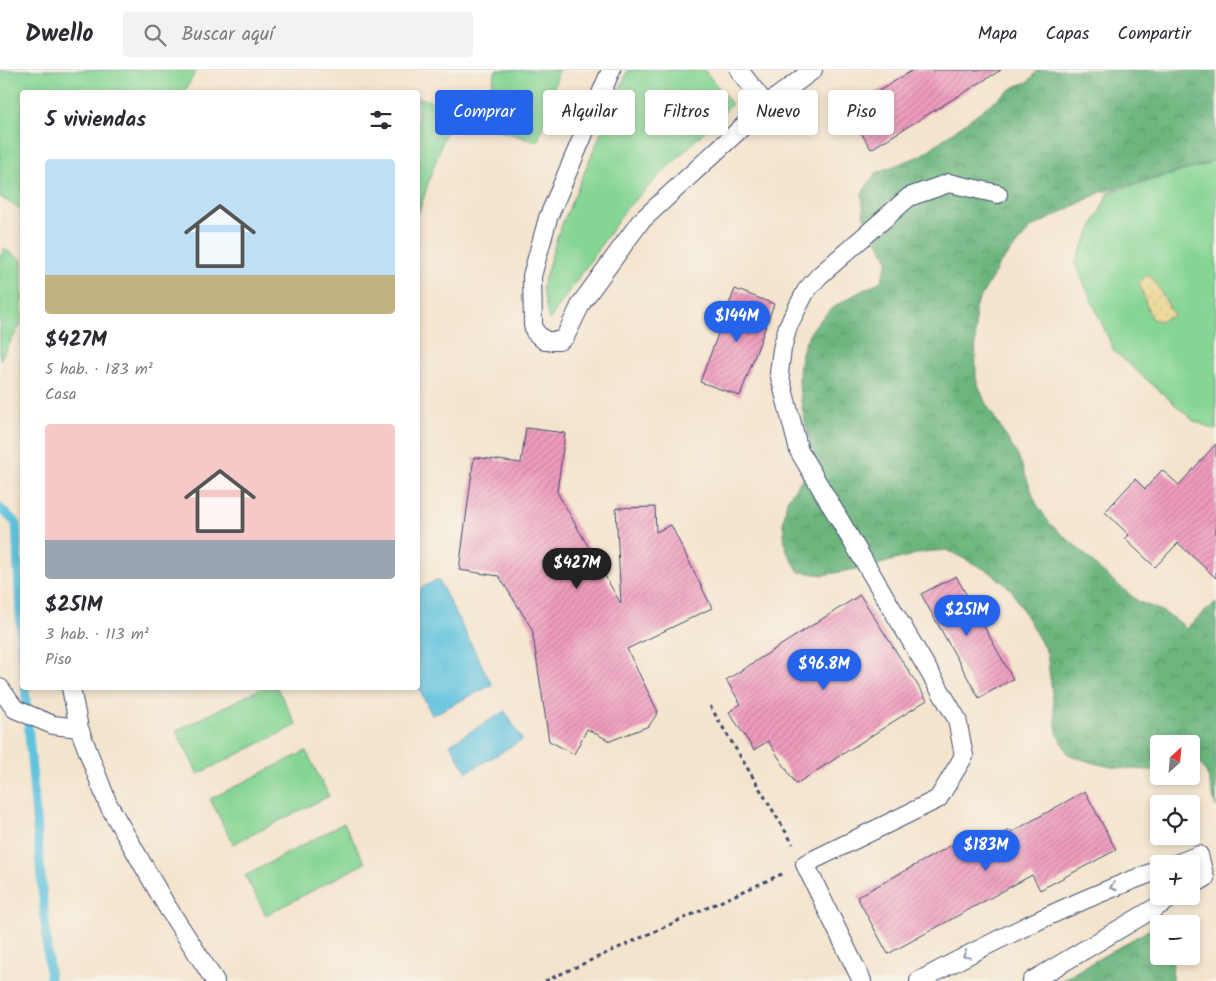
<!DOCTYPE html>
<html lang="es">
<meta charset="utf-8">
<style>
body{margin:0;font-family:Kalam,sans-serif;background:#f2f2f3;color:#2b2b33;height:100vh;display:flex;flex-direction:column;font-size:19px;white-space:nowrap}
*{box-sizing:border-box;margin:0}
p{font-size:16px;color:#7c7c81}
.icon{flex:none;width:28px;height:28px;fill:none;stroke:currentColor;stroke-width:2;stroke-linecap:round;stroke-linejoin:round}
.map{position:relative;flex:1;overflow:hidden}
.drawer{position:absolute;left:20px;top:20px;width:400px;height:600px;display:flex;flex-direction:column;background:#fff;border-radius:5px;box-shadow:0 2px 8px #0003}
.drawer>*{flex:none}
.guide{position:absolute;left:435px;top:20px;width:475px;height:45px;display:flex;gap:10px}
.needle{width:32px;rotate:26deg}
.fabs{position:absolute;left:1150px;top:665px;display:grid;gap:10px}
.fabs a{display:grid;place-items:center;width:50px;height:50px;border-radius:5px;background:#fff;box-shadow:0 2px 8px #0003;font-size:25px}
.price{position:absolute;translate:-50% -42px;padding:0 11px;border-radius:18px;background:#2563eb;color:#fff;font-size:16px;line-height:32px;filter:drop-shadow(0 1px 2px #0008)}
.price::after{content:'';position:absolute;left:50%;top:30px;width:15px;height:11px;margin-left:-8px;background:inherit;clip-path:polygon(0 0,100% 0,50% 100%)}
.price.current{background:#222;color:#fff}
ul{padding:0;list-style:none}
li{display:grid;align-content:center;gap:10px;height:265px;padding:0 25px}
li span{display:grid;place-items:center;height:155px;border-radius:5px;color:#555}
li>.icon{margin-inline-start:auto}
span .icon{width:90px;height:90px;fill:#fffc;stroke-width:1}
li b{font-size:21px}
h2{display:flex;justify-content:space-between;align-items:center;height:60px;padding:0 25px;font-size:21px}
.tag{padding:0 18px;border-radius:5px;background:#fff;box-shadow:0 2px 8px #0003;font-size:18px;line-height:45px}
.tag.current{background:#2563eb;color:#fff}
header{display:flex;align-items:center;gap:30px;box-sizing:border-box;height:70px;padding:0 25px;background:#fff;border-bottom:1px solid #e1e1e2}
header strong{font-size:24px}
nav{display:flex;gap:28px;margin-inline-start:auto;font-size:18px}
.search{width:350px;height:45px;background:#f2f2f3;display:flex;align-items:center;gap:12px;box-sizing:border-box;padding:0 18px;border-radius:5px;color:#7c7c81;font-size:19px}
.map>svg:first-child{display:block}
.grass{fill:#86d594;stroke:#508279}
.forest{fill:url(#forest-crowns);stroke:#44726e}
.sand{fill:url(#sand-dots);stroke:#84847e}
.water{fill:#60c3de;stroke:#3e799e}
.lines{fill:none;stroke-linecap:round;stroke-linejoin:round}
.stream{stroke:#60c3de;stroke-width:9}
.building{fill:url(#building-hatch)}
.lane-casing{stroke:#3c4a6f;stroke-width:20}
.path{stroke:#3c4a6f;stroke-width:3;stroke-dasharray:4 4;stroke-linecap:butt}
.lane{stroke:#fff;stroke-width:18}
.oneway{stroke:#8d97ae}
</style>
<header>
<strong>Dwello</strong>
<div class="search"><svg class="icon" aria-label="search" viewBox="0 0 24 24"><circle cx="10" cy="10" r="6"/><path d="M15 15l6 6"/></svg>Buscar aquí</div>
<nav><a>Mapa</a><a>Capas</a><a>Compartir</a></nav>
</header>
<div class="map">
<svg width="1216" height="911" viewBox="0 0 1216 911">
<defs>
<pattern id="forest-crowns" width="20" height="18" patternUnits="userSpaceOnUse" patternTransform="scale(1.25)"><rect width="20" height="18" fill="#6cb67e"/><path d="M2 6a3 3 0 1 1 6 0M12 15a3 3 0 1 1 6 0" fill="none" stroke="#58946a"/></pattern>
<pattern id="sand-dots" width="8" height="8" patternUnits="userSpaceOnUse" patternTransform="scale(1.25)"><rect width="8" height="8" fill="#eeda9e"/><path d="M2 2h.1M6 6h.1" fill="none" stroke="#ccbb8a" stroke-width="1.8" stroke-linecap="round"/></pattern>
<pattern id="building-hatch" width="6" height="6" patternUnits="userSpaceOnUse" patternTransform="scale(1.25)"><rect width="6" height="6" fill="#f09bbe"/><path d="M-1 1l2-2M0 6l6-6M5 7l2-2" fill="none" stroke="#c27f9e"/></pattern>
</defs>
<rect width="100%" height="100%" fill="#f7f3e8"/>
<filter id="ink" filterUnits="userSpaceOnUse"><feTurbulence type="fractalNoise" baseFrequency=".02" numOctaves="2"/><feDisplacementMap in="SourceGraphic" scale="10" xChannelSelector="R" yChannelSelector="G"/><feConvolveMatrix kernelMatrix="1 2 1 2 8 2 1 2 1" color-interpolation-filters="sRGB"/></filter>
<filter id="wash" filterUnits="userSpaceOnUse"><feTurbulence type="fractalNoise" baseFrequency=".0096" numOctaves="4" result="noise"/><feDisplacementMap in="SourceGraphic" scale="20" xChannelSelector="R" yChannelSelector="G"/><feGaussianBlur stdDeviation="1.12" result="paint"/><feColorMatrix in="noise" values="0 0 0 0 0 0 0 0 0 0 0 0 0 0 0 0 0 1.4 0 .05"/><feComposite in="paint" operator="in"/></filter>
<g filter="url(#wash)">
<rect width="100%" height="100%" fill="#f4e4cd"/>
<path class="grass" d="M0 0H197L184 22H22V140L0 127Z
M496 0H559L538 72 480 55Z
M628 0H704L732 34 626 139 549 250 542 218 558 164Z
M418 27 453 39 418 144Z
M1216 88V360L1194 351 1114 281 1075 193 1109 122 1205 95Z
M4 179 22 190V252L0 290V186Z
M262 618H277L297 655 198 704 176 661Z
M306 681 329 726 233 774 210 729Z
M344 753 365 793 266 845 245 806Z"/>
<path class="forest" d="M1038 0H1216V88L1205 95 1101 122 1031 158 999 195 975 237 976 309 985 332 1019 388 1036 433 1050 454 1085 484 1102 502 1139 532 1160 540 1182 554 1185 559 1216 532V737L1207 704 1197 688 1191 692V674H1159V700C1126 700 1098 697 1068 684L1057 663 1047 583 1011 519 990 502 947 480 923 482 873 496 824 505 799 502 786 480 783 454 787 430 815 390C803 345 783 286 822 248 838 231 861 222 881 211L888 190 864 147 862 123 876 103 922 85 997 29 1016 16 1028 12Z
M1159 854V886H1173L1172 911H1060Z"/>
<path class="sand" d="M1148 204 1156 213 1174 246 1158 251 1151 248 1139 212Z"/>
<path class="water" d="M438 509 492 615 432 645 418 617V520Z
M505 641 522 670 467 702 450 674Z"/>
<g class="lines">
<path class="stream" d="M0 438 16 453 22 588
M25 618 50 911"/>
</g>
<g id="blocks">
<path class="building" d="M913 0H1001L871 79 847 40Z
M735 219 774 234 740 326 700 312Z
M526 358 565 363 557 422 621 534 616 438 655 437 656 462 671 455 712 538 627 579 658 642 649 656 610 671 587 659 574 684 549 671 532 559 499 506 459 500 474 387 521 393Z
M1216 374V508L1178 473 1155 497 1125 469 1129 465 1105 442 1135 409 1145 419 1162 400 1179 415Z
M956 506 1013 609 979 628 921 524Z
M860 525 927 630 796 714 768 671 754 680 729 642 741 634 726 610Z
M1085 721 1116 780 1040 820 1032 805 888 884 857 827 963 769 970 781 1010 760 1012 762Z"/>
</g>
</g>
<g filter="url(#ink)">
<use href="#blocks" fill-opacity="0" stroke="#3c4a6f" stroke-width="1"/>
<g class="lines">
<defs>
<path id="lane" d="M611 0 548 148 532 206 533 255 535 262 545 271H559L565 267 582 232 640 152 766 35
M739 0 766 35 813 0
M0 618 15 639 53 655 79 658 108 734 166 835 215 911
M71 618 79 658
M1176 794 1199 785 1205 808 1191 816
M862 911 805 794 938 729 964 686 957 649 799 381 779 303 782 279 788 256 806 221 819 206 909 127 949 113 998 124
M919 911C998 868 1074 831 1159 800
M1032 911 1175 826"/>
</defs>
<use href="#lane" class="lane-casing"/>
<path class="path" d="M710 636 793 774
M545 911 784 803"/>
<use href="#lane" class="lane"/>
</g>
<defs><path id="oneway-chevron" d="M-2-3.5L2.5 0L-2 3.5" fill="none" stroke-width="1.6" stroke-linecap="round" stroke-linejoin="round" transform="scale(1.25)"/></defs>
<g class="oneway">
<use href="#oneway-chevron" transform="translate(1113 817) rotate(160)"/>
<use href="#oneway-chevron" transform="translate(966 885) rotate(151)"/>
</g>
</g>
</svg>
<div class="fabs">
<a><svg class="needle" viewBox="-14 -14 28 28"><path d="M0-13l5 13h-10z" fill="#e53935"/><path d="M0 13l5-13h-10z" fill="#7c7c81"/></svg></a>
<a><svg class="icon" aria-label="locate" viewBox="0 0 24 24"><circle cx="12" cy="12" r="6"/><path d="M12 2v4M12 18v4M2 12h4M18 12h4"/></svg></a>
<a>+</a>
<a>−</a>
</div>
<b class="price" style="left:737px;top:273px">$144M</b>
<b class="price current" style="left:577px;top:520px">$427M</b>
<b class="price" style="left:967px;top:567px">$251M</b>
<b class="price" style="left:824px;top:621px">$96.8M</b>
<b class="price" style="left:986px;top:802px">$183M</b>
<div class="guide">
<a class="tag current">Comprar</a>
<a class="tag">Alquilar</a>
<a class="tag">Filtros</a>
<a class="tag">Nuevo</a>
<a class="tag">Piso</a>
</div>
<section class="drawer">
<h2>5 viviendas<svg class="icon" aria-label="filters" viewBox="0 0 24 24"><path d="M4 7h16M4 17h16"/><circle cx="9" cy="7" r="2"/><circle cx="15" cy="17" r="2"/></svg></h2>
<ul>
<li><span style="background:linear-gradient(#bfe0f5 75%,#c2b280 0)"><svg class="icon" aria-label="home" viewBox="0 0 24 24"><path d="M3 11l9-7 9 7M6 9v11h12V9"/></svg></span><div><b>$427M</b><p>5 hab. · 183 m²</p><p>Casa</p></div></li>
<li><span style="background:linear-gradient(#f6c9c9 75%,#9aa5b1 0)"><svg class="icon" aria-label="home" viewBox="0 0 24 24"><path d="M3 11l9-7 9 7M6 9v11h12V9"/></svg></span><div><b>$251M</b><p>3 hab. · 113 m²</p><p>Piso</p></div></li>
</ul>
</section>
</div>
